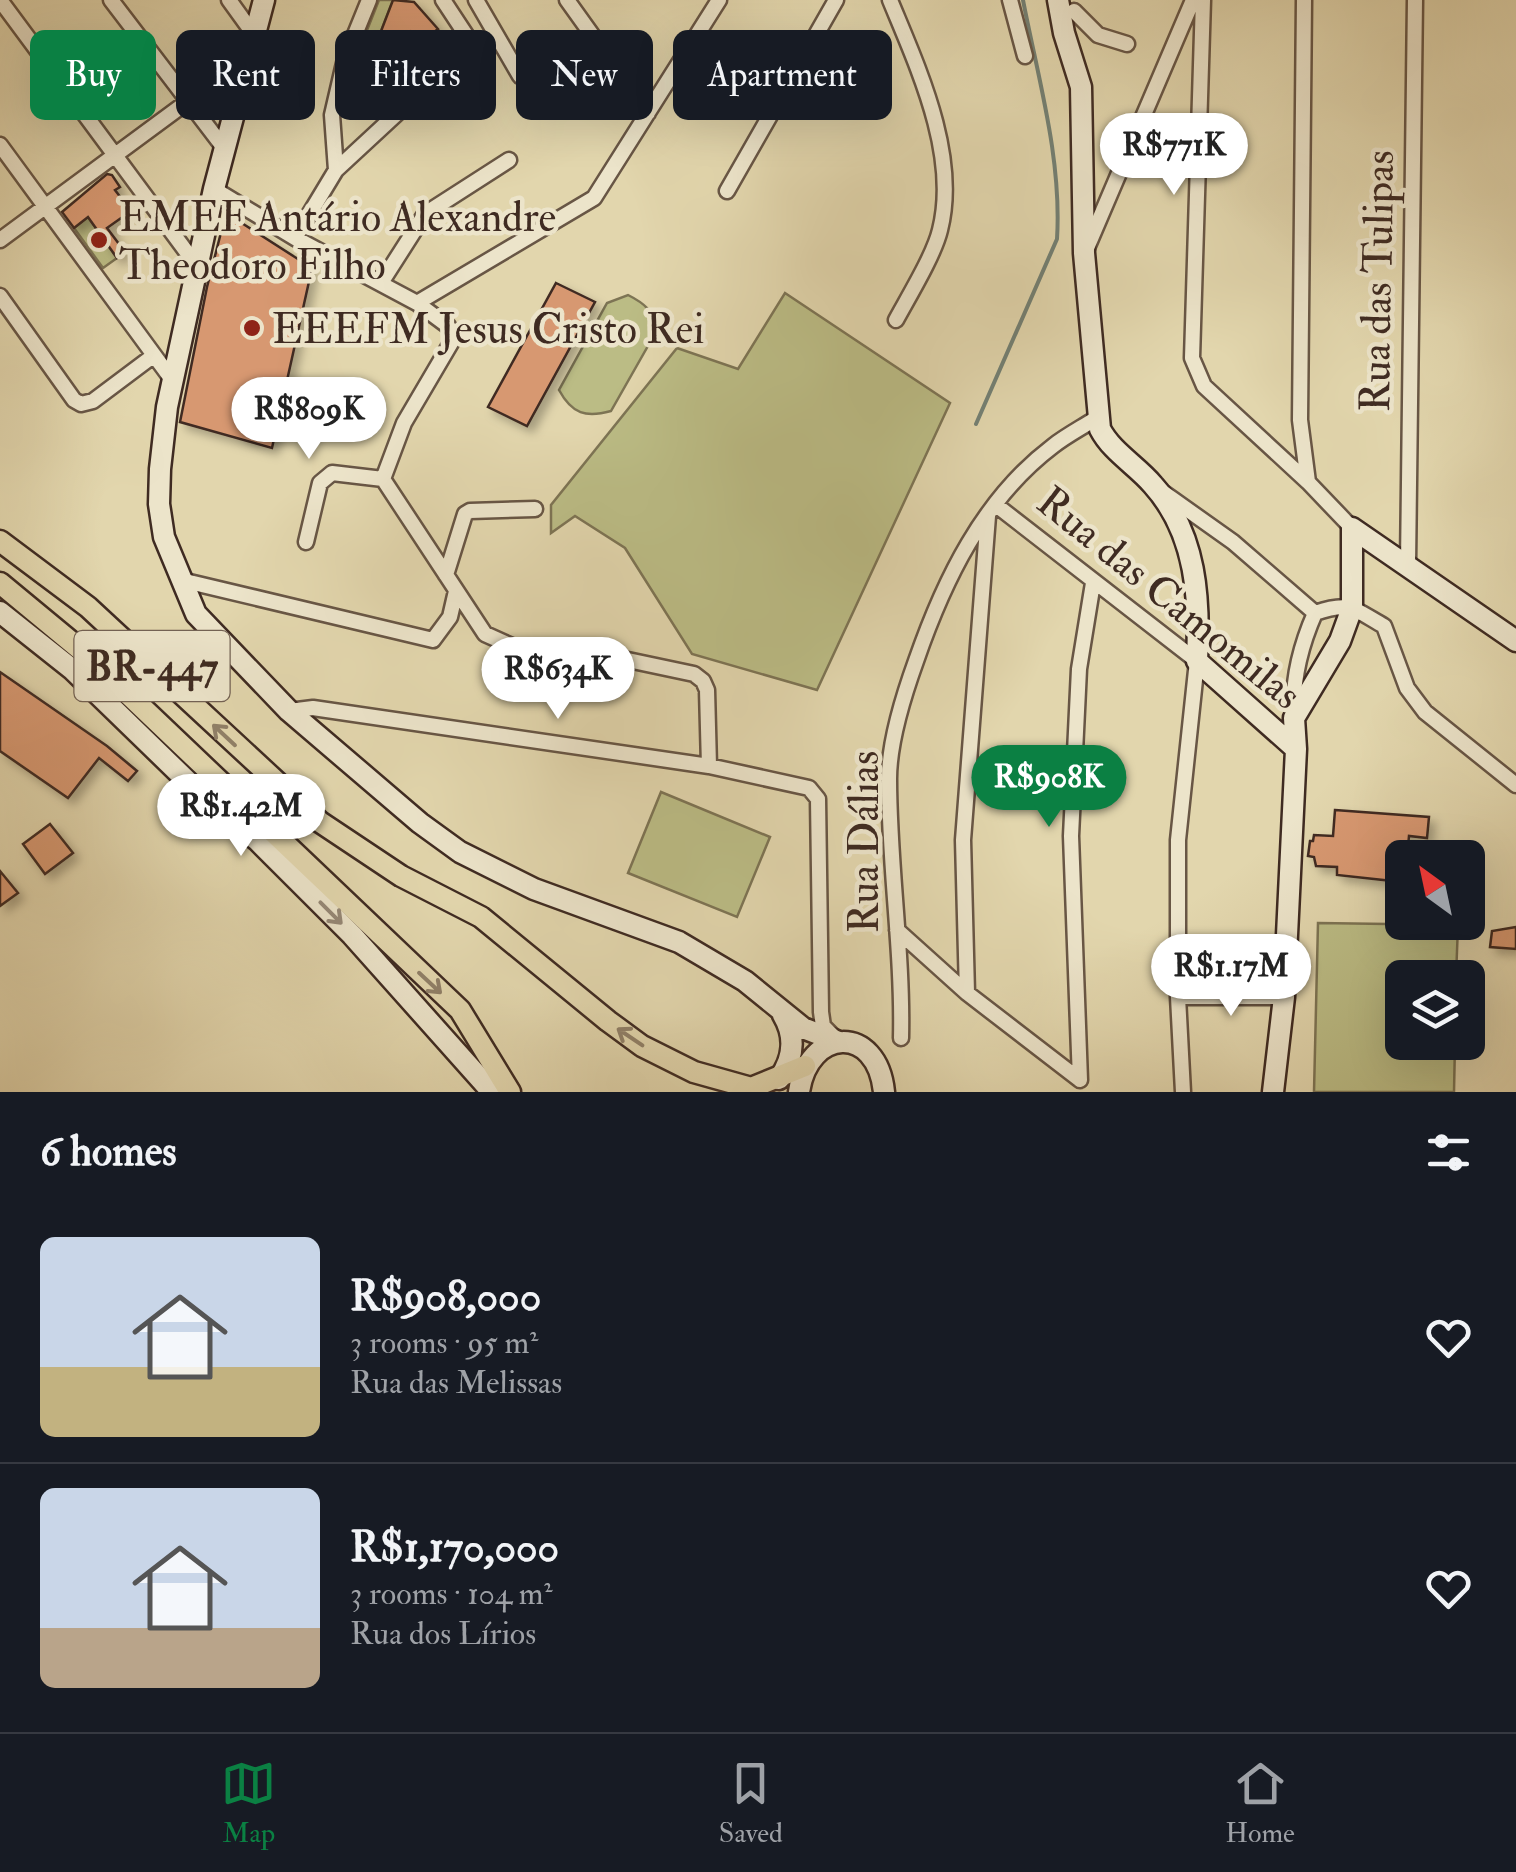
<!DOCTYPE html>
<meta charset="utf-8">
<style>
body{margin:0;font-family:"IM FELL Double Pica",serif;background:#20242c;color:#f1f3f6;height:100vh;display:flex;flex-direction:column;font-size:38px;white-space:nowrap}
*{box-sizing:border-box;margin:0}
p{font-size:32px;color:#9ea1a6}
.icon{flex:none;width:55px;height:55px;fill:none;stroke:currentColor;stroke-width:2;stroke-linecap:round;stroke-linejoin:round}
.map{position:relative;height:1092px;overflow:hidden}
.side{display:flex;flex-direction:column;background:#171b24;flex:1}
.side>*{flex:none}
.banner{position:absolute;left:30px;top:30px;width:1000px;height:90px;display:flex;gap:20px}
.needle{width:65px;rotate:327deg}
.controls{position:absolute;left:1385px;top:840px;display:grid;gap:20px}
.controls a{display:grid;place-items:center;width:100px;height:100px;border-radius:15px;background:#171b24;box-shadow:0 10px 40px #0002;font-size:50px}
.price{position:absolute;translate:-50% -85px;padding:0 22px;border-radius:35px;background:#fff;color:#222;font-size:32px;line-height:65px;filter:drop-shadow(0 2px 5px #0008)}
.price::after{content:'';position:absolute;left:50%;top:60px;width:30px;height:22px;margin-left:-15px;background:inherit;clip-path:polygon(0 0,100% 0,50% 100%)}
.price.selected{background:#0b8043;color:#fff}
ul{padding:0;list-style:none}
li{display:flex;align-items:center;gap:30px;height:250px;padding:0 40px}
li+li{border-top:2px solid #363941}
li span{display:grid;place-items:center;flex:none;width:280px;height:200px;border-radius:15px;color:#555}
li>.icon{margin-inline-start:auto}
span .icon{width:120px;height:120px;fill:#fffc;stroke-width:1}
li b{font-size:42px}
h2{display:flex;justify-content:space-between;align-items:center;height:120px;padding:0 40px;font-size:42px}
.pill{padding:0 35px;border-radius:15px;background:#171b24;box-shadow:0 10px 40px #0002;font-size:35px;line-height:90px}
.pill.selected{background:#0b8043;color:#fff}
.tab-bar{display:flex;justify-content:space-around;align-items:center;height:140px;border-top:2px solid #363941;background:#171b24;font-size:28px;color:#9ea1a6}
.tab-bar a{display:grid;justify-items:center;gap:5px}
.tab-bar .selected{color:#0b8043}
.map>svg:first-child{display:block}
.green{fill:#bbbc85;stroke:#7d7454;stroke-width:2.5}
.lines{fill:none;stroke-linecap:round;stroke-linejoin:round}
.stream{stroke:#738074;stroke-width:4}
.building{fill:#d79871;stroke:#3f2b22;stroke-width:2.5;filter:url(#shadow)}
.street-casing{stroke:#685645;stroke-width:19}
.secondary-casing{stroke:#3f2b22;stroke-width:25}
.primary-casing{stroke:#3f2b22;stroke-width:25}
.street{stroke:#ece4ca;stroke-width:14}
.secondary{stroke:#ece4ca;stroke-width:20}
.primary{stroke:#e2d6ad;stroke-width:20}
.oneway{stroke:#908068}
.oneway2{stroke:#968876}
.poi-dot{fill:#8f2418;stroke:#ece4ca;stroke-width:4}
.labels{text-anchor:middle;stroke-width:9;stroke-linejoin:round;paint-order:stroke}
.shield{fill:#ece4ca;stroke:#736254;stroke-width:2.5}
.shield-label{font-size:40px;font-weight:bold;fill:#3f2b22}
.poi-label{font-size:42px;fill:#3f2b22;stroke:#ece4ca;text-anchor:start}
.street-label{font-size:42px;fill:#3f2b22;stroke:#ece4ca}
</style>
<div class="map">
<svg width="1516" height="1092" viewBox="0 0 1516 1092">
<defs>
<filter id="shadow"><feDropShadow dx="6" dy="6" stdDeviation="5" flood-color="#0004"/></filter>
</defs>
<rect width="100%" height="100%" fill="#e2d6ad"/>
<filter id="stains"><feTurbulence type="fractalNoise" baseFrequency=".002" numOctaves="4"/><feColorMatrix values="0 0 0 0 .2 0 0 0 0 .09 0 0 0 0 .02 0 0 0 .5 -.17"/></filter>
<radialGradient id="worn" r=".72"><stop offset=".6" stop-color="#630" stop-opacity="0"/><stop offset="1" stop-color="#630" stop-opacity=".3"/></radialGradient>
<path class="green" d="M379 0H393L366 70 354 63Z
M437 29 454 48 425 73 408 52Z
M88 217 117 258 103 268 74 228Z
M785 293 950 403 817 690 692 654 625 548 575 516 551 533V505L677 348 738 369Z
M628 295C644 303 654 311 657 330L611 411C586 418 572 414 559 390L607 303Z
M661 792 770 837 737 917 628 873Z
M1318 923 1458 925 1456 977 1402 978V1042L1455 1043 1454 1092H1314Z"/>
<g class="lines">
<path class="stream" d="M976 424 1057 239C1062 159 1038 78 1023 0"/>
</g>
<path class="building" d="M393 0 414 2 438 29 420 43 411 32 392 74 368 65Z
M107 174 112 175 120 187 115 190 131 211 107 228 125 252 117 258 88 217 74 228 62 212Z
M226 213 312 268 272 448 180 422 207 287Z
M556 283 595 302 527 426 488 407Z
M0 672 107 746 137 771 128 781 99 758 68 798 0 751Z
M1335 810 1429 817 1427 838 1409 836 1407 858H1402V882L1337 875V867L1316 866 1314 857 1308 856 1310 841H1313L1314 835 1333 836Z
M50 824 73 853 45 874 23 844Z
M0 871 18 893 0 906Z
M1516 927V949L1490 947 1492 931Z"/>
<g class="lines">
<defs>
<path id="street" d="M0 0 197 266
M111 0 224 148
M229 0 255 36
M476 0 520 76
M567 0 648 113
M890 0C918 68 959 155 940 230 934 255 909 296 896 320
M1010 0 1025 56
M1203 0 1192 358 1204 386 1308 482 1352 528
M1304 0 1300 420 1308 482
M1074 11 1098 35 1127 44
M0 145 173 381
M336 170 332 115 345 59 369 0
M214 189 295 238 417 303 448 326 452 334 451 343 404 423 383 479 485 634 514 647 609 656 694 674 703 681 707 690 709 766
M727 191 836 0
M295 238 336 170 472 44 443 0
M0 240 187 102
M1087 248 1193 0
M381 283 425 214 509 160
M0 296 74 400 81 404 93 401 153 356
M417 303 594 198 719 0
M1164 493 1233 542 1315 613
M996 505 1197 661 1178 840V997L1183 1092
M306 542 320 483 332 473 383 479
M1408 564 1415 0
M446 575 465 514 470 511 535 509
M181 580 433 640 450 617 456 591
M289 711 313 708 709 766 809 788 818 799 821 1012 823 1026 833 1036
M1294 715C1292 679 1300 647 1315 613 1350 601 1354 609 1384 626L1407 688 1425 712 1516 785
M897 930 967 993 1080 1080
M967 993 963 840 988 516
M1178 997H1284
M901 1038C903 952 889 866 889 779 889 741 903 697 916 661 944 580 983 499 1053 446 1067 435 1083 427 1098 417
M1080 1080 1071 836 1079 669 1093 583"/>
<path id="secondary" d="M264 0 214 189 167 407 160 469 159 504 164 537 196 614 289 711 420 823 460 852 534 889 679 942 745 981 803 1028 839 1042
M1058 0 1064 33 1081 87 1084 253 1100 429C1112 452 1136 465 1153 485 1197 534 1200 600 1197 661L1296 749
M1352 528 1516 641
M0 612 73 670 214 807 257 840 352 935 492 1092
M779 1079C794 1058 796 1037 783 1015
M799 1092C808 1028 877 1023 884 1092
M1273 1092 1284 997 1296 749 1294 718 1340 641 1352 608V528"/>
<path id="primary" d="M0 541 88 607 320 822 401 876 481 917 608 1021 642 1046 694 1072 751 1088 805 1066
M0 583 87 655 460 1010 510 1092"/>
</defs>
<use href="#street" class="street-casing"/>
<use href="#secondary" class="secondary-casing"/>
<use href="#primary" class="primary-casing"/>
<use href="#street" class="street"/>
<use href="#secondary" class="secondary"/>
<use href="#primary" class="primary"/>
</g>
<defs><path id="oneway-shaft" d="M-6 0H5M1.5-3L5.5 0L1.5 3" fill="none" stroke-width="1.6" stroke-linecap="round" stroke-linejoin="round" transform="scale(2.5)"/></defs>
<g class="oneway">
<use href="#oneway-shaft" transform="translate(224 735) rotate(-137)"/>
<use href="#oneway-shaft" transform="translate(430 983) rotate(43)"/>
<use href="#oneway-shaft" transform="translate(630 1037) rotate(-146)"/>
</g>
<use class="oneway2" href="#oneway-shaft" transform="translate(331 913) rotate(45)"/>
<g class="poi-dot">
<circle cx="99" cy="240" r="10"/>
<circle cx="252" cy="328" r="10"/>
</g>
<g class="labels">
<rect class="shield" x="74.5" y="631" width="155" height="70" rx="8"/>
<g class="shield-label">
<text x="152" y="680">BR-447</text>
</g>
<g class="poi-label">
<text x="119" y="231">EMEF Antário Alexandre<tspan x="119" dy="48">Theodoro Filho</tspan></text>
<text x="272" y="343">EEEFM Jesus Cristo Rei</text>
</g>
<g class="street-label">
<text transform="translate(1376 281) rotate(-89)" y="15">Rua das Tulipas</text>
<text transform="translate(1170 597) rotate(39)" y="15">Rua das Camomilas</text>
<text transform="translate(863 842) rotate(-90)" y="15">Rua Dálias</text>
</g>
</g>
<rect width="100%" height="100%" filter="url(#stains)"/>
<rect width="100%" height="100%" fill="url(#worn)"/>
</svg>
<div class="controls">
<a><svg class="needle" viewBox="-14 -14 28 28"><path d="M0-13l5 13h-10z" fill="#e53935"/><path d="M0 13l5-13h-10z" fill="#9ea1a6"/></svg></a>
<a><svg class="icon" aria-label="layers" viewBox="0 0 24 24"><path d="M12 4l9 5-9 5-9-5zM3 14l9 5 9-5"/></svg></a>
</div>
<b class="price" style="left:1174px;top:198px">R$771K</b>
<b class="price" style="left:309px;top:462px">R$809K</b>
<b class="price" style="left:558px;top:722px">R$634K</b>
<b class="price selected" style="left:1049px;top:830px">R$908K</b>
<b class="price" style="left:241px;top:859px">R$1.42M</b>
<b class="price" style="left:1231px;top:1019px">R$1.17M</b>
<div class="banner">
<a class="pill selected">Buy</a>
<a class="pill">Rent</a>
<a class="pill">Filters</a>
<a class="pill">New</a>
<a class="pill">Apartment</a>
</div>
</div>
<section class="side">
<h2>6 homes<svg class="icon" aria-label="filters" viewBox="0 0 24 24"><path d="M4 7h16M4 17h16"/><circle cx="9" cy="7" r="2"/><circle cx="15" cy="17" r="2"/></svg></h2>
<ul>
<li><span style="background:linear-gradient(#c9d6e8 65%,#c2b280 0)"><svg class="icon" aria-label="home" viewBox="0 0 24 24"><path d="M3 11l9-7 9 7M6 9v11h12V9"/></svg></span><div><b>R$908,000</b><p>3 rooms · 95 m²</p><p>Rua das Melissas</p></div><svg class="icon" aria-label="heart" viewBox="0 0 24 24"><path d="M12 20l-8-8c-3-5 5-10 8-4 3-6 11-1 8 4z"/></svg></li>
<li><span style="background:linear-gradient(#c9d6e8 70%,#b9a48a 0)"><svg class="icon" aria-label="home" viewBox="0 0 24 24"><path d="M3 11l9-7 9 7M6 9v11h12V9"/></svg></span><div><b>R$1,170,000</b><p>3 rooms · 104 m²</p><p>Rua dos Lírios</p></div><svg class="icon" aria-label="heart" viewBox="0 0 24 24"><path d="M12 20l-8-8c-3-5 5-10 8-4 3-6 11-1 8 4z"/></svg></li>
</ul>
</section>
<nav class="tab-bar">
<a class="selected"><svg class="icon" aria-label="map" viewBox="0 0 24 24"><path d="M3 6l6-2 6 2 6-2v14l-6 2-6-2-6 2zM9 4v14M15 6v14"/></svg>Map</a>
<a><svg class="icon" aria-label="saved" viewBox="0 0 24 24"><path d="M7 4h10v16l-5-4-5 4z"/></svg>Saved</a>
<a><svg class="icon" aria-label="home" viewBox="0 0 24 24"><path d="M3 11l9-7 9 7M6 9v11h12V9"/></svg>Home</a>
</nav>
